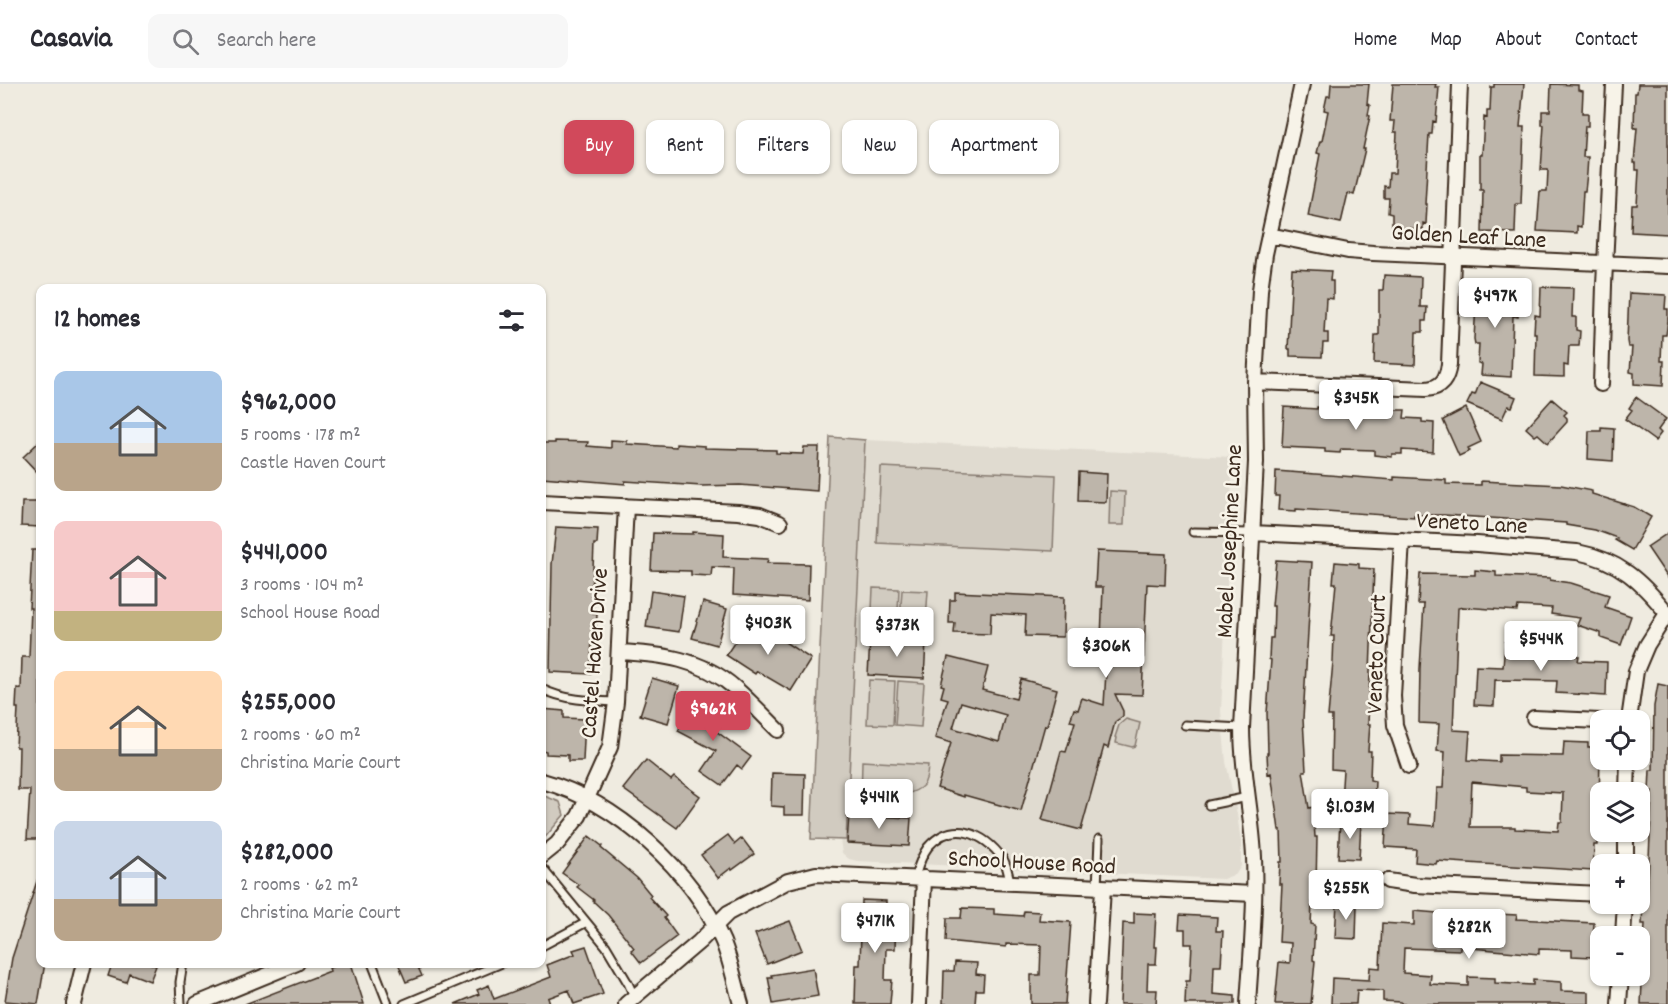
<!DOCTYPE html>
<meta charset="utf-8">
<style>
body{margin:0;font-family:Dekko,sans-serif;background:#f7f7f7;color:#2b2b33;height:100vh;display:flex;flex-direction:column;font-size:22px;white-space:nowrap}
*{box-sizing:border-box;margin:0}
p{font-size:20px;color:#7c7c81}
.icon{flex:none;width:33px;height:33px;fill:none;stroke:currentColor;stroke-width:2;stroke-linecap:round;stroke-linejoin:round}
.map{position:relative;flex:1;overflow:hidden}
.panel{position:absolute;left:36px;top:200px;width:510px;height:684px;display:flex;flex-direction:column;background:#fff;border-radius:12px;box-shadow:0 2px 4px #0004}
.panel>*{flex:none}
.top-card{position:absolute;left:564px;top:36px;width:570px;height:54px;display:flex;gap:12px}
.buttons{position:absolute;left:1590px;top:626px;display:grid;gap:12px}
.buttons a{display:grid;place-items:center;width:60px;height:60px;border-radius:12px;background:#fff;box-shadow:0 2px 4px #0004;font-size:30px}
.price{position:absolute;translate:-50% -51px;padding:0 14px;border-radius:6px;background:#fff;color:#222;font-size:20px;line-height:39px;filter:drop-shadow(0 2px 3px #0008)}
.price::after{content:'';position:absolute;left:50%;top:36px;width:18px;height:14px;margin-left:-9px;background:inherit;clip-path:polygon(0 0,100% 0,50% 100%)}
.price.current{background:#d1495b;color:#fff}
ul{padding:0;list-style:none}
li{display:flex;align-items:center;gap:18px;height:150px;padding:0 18px}
li span{display:grid;place-items:center;flex:none;width:168px;height:120px;border-radius:12px;color:#555}
li>.icon{margin-inline-start:auto}
span .icon{width:72px;height:72px;fill:#fffc;stroke-width:1}
li b{font-size:26px}
h2{display:flex;justify-content:space-between;align-items:center;height:72px;padding:0 18px;font-size:26px}
.tag{padding:0 21px;border-radius:12px;background:#fff;box-shadow:0 2px 4px #0004;font-size:21px;line-height:54px}
.tag.current{background:#d1495b;color:#fff}
header{display:flex;align-items:center;gap:36px;box-sizing:border-box;height:84px;padding:0 30px;background:#fff;border-bottom:2px solid #e1e1e2}
header strong{font-size:28px}
nav{display:flex;gap:33px;margin-inline-start:auto;font-size:21px}
.search{width:420px;height:54px;background:#f7f7f7;display:flex;align-items:center;gap:15px;box-sizing:border-box;padding:0 21px;border-radius:12px;color:#7c7c81;font-size:22px}
.map>svg:first-child{display:block}
.built{fill:#e0dbd0}
.green{fill:#d1cbc0;stroke:#867a6f;stroke-width:1.5}
.building{fill:#bdb5aa;stroke:#3b2a1e;stroke-width:1.5;fill-rule:evenodd}
.lines{fill:none;stroke-linecap:round;stroke-linejoin:round}
.service-casing{stroke:#3b2a1e;stroke-width:11}
.minor-casing{stroke:#3b2a1e;stroke-width:18}
.service{stroke:#f7f3e8;stroke-width:7}
.minor{stroke:#f7f3e8;stroke-width:14}
.labels{text-anchor:middle;stroke-width:5;stroke-linejoin:round;paint-order:stroke}
.street-label{font-size:24px;fill:#3b2a1e;stroke:#f7f3e8}
</style>
<header>
<strong>Casavia</strong>
<div class="search"><svg class="icon" aria-label="search" viewBox="0 0 24 24"><circle cx="10" cy="10" r="6"/><path d="M15 15l6 6"/></svg>Search here</div>
<nav><a>Home</a><a>Map</a><a>About</a><a>Contact</a></nav>
</header>
<div class="map">
<svg width="1668" height="920" viewBox="0 0 1668 920">
<rect width="100%" height="100%" fill="#efebe0"/>
<filter id="ink" filterUnits="userSpaceOnUse"><feTurbulence type="fractalNoise" baseFrequency=".0167" numOctaves="2"/><feDisplacementMap in="SourceGraphic" scale="12" xChannelSelector="R" yChannelSelector="G"/><feConvolveMatrix kernelMatrix="1 2 1 2 8 2 1 2 1" color-interpolation-filters="sRGB"/></filter>
<g filter="url(#ink)">
<path class="built" d="M865 356 1233 373 1221 627 1226 678 1237 730 1241 758V782L1236 790 1223 795 857 777 849 775 842 769 840 755H846Z"/>
<path class="green" d="M830 353 865 356 846 756 811 755Z
M881 383 1056 391 1053 467 877 459Z
M1110 407 1125 408 1124 441H1109Z
M873 504 899 505 897 549 871 548Z
M902 506 928 507 925 551 899 550Z
M869 596 895 597 893 641 867 640Z
M898 597 924 599 921 643 895 641Z
M1126 635 1140 639 1135 662 1132 663 1116 659 1117 654 1115 653 1119 641Z
M862 677 928 681C927 702 923 705 904 711 895 736 879 710 861 718Z
M542 711 560 718 564 731 542 757Z"/>
<path class="building" d="M1331 0H1369L1367 20 1370 21 1368 31 1370 32 1363 65H1365L1354 111 1348 109 1341 139 1308 132 1320 70 1317 69 1320 57H1322L1328 27 1324 26 1327 12H1330Z
M1393 0H1436L1435 3H1439L1436 38 1433 37 1432 50H1429L1425 120H1427L1426 140 1423 139V145L1392 143V130L1388 129 1389 114H1384V102L1388 103 1389 89H1395L1397 48H1394L1395 37H1390Z
M1494 0H1524L1520 43H1524L1521 120H1516L1515 149 1482 148 1483 106H1480V71H1482L1484 33 1487 34V27H1490L1491 3H1494Z
M1551 0 1578 1V6L1583 7 1582 29H1588V42H1585L1583 73H1588L1587 89 1585 107H1583L1581 143 1577 142V149L1537 147 1540 107H1547L1548 86H1541L1544 41H1542V27H1550Z
M1638 0H1668V150L1631 148 1632 121H1637L1639 86H1636V79H1634L1637 44H1634L1635 9H1637Z
M1292 185 1331 187 1330 197H1333V215L1326 214 1324 249H1328V259H1323L1322 273 1290 272V265H1288Z
M1384 191 1421 193 1420 223H1427L1426 237H1423V248H1416L1415 281 1374 279 1375 251H1379V206H1383Z
M1477 202 1517 205 1516 215H1519L1518 233 1513 232 1511 293 1481 291 1482 280 1478 279 1479 260H1475L1474 255Z
M1541 203 1573 204 1572 233H1576V246L1580 247 1579 262H1569L1568 282 1564 281V293L1535 292 1536 249H1534L1535 231 1540 232Z
M1629 209 1666 211 1665 225H1668V236L1666 251H1662L1661 277H1664L1663 302 1634 300V289L1630 288 1632 263H1628L1627 257Z
M1480 298 1516 313 1512 323 1508 322 1502 335 1467 320 1472 310 1475 311Z
M1636 313 1666 335 1658 346 1661 349 1655 357 1625 335 1632 326 1629 324Z
M1552 315 1567 328 1564 331 1567 334V338L1548 359 1538 350 1535 352 1526 344Z
M1330 320 1360 324V327L1389 329V326H1405L1404 334 1422 335V338L1434 339 1433 368 1402 366V370H1392V373L1374 371V366L1341 365 1340 369 1325 368V365L1282 363 1284 323 1317 325V323L1329 324Z
M1466 324 1481 358 1468 364 1470 367 1459 372 1443 336Z
M1601 343 1614 344 1613 377 1588 375 1589 347H1601Z
M611 356 627 357V360L676 363V360L705 362V364L776 366V369L803 370 804 363H819L817 407 740 401 702 402 625 397V400L542 393V359H555V357L588 358 587 362 611 364Z
M40 357V391L23 373Z
M1276 387 1394 396V393L1446 396V400L1481 401V397L1561 401 1592 407V410L1634 423 1651 433 1632 466 1615 456 1617 454 1595 446 1566 441V439L1444 431H1414V433L1296 425V427L1278 426 1279 412H1275Z
M1079 388 1107 390 1106 418 1078 417Z
M22 418H40V443L21 442Z
M556 443 598 445 597 460H594L592 510H594L593 530H597L596 547 592 546 591 590 550 588 552 480Z
M693 448 724 450 723 473 768 475 767 479 809 480 808 516 733 511 734 484 712 483 711 492 691 491V487L651 486 653 449 693 450Z
M1668 449V494L1647 463Z
M32 466H40V755H27L30 706H18L19 663H16L18 624H16L17 604 21 605 22 573H29L31 524H29Z
M1097 467 1166 470 1165 501 1147 500 1142 611 1115 610 1123 627V632L1115 638 1108 664 1104 662 1081 746 1042 736 1061 667 1066 668 1075 638 1070 637 1074 625 1078 626 1082 614 1104 621 1108 555H1101L1103 503H1095Z
M1276 476 1312 478 1303 635 1306 687H1303L1309 724 1313 723 1315 753H1317L1316 802 1313 801 1311 840 1315 841 1313 876 1315 877 1311 920H1275L1279 878 1290 879 1291 859 1279 858 1282 800H1279L1280 778H1282L1281 746H1279L1271 689 1268 690 1267 669H1268L1267 629 1271 576 1269 575 1270 554H1273L1274 522H1272Z
M1335 478 1359 480V484L1374 485 1368 640H1370L1368 667H1371L1370 696 1375 697 1374 719 1341 717 1343 686 1331 685 1332 632H1328L1333 578 1334 552H1331L1336 499H1333Z
M1475 486 1496 488V492L1550 494V496L1571 499 1609 511 1605 523 1631 532 1621 561 1601 554V549L1577 541 1580 534 1551 530 1552 524 1518 522 1517 527 1463 523 1458 524 1453 646 1470 647 1468 676 1499 678V671L1563 672 1564 658 1588 659V663H1600L1599 733 1597 761H1594L1593 787 1437 777 1436 780 1415 778 1416 765 1385 763 1387 730 1410 731 1409 740 1435 742 1437 704H1443L1445 668 1437 667 1439 640 1419 639 1420 584 1424 520H1418L1420 490 1475 491ZM1472 698 1526 703V707L1563 709 1562 738H1559L1558 747 1515 745V743H1470Z
M651 507 684 512 679 548 646 543Z
M955 508 1064 513 1063 553 1025 552 1026 531 991 529 990 550 954 549 955 539H949L950 516H955Z
M703 518 727 525 717 561 692 554Z
M750 535 811 575 791 607 757 587 755 590 726 571Z
M870 555 926 558 924 594 868 591Z
M1505 558 1551 561 1550 570 1579 572 1578 577 1607 578 1606 612 1556 609 1557 597 1495 596 1494 622 1474 621 1476 582 1503 583Z
M948 573 988 583 982 606 1016 615 1021 595 1057 605 1047 642 1045 641 1021 727 964 711V713L937 704 951 659 935 654 948 615 941 613 944 602 941 601ZM961 618 1006 631 999 658 953 644Z
M652 594 679 602 668 639 640 631Z
M1658 600 1668 602V920H1641L1645 840H1642L1643 819H1647L1652 707H1649L1650 686H1653L1654 622Z
M694 616 724 631 716 647 751 673 742 685 737 681 722 701 702 687 716 667 678 647Z
M542 625 564 627V634L585 635 583 677H568V671L546 670V667L542 666Z
M646 676 671 696 674 693 700 712 677 744 623 705Z
M772 689 805 690 804 731H784V723L771 722Z
M849 731 911 734 909 762 847 759Z
M1340 737 1361 738 1359 775 1338 774Z
M728 751 735 760 742 754 754 770 732 786 731 784 718 794 701 771Z
M589 752 602 762 601 764 637 794 651 811 649 813 666 832 664 834 677 852 641 879 631 866 634 864 608 831 593 817 594 816 577 803 579 801 562 789Z
M39 791H40V879H45L38 920 5 917 12 874Z
M862 816 886 817V830L896 831 895 865H886L885 896H892L890 920H855L856 881H860Z
M1337 819 1357 820 1356 855 1335 854Z
M962 824 994 825V830L1023 832 1024 827 1040 828 1039 836 1071 838 1065 920H1031V891H1040L1041 861 1006 860V863L946 857 947 834H961Z
M1414 827 1495 834 1496 830 1517 831 1516 835 1594 839 1592 873 1572 872V866L1539 865V870L1460 863V866L1404 864 1403 889 1431 891 1430 900 1468 902V893L1495 894V899L1533 901V896L1561 898V907L1589 908V920H1401V918L1383 917V907L1357 906 1356 920H1331L1332 894 1369 896 1370 883 1380 884 1382 839 1414 841Z
M1134 829 1156 830 1154 863H1157L1156 880H1148L1147 906H1157L1156 920H1120L1123 839 1134 840Z
M1180 831 1217 833 1216 847H1223L1221 882H1214L1213 910 1235 912V920H1185L1186 897H1190L1192 860H1185V845H1179Z
M790 837 802 866 767 880 755 850Z
M586 862 603 910 574 920 569 906 548 914 550 920H455L479 910 477 906 489 901 494 915 551 893 547 881 575 870 573 866Z
M955 878 977 879 976 890 984 891 983 906H976L975 920H943L944 887H954Z
M104 879H149L156 882 150 897 129 889 126 898 108 892 111 883Z
M345 879H351L364 920H245L330 887 329 884Z
M398 879H416L422 892 406 898Z
M813 884 818 912 773 920 768 893H772L771 891Z"/>
<g class="lines">
<defs>
<path id="service" d="M1193 448 1252 449
M542 605C563 616 592 617 616 618
M1185 641 1242 644
M1209 721 1248 713
M542 784 606 862 628 899 634 912
M915 793C918 783 921 772 928 763 953 735 984 749 1003 775 1007 781 1008 790 1010 797
M1097 804 1099 755
M542 862 585 839
M372 879 388 920
M181 920 180 898 183 879
M404 920 502 879"/>
<path id="minor" d="M1269 151 1348 167 1373 169 1668 182
M1255 298 1426 305C1442 304 1447 295 1449 280L1460 0
M1601 300 1604 201 1614 0
M542 418 738 428 760 431 780 439
M1252 449 1477 460 1577 468C1619 476 1641 497 1667 529
M1402 456 1393 612 1395 641 1409 682
M619 568C661 570 702 575 735 604 750 617 764 632 778 646
M1534 634 1600 637
M1629 636 1636 587 1647 561 1668 528
M542 697C616 717 693 787 723 858 731 878 735 899 741 920
M1627 708 1628 675
M542 772 557 760 579 732 610 663 616 618 626 422
M1626 780V747
M1388 797 1415 801 1600 810
M1623 852 1625 819
M74 920 84 879
M197 920 297 879
M626 920 699 858 728 829 788 797 816 790 1254 810
M919 920 924 794
M1096 920 1103 804
M1248 920C1251 871 1256 821 1254 773 1252 730 1242 688 1242 644L1256 378 1255 298 1260 206 1265 170 1302 0
M1619 920 1621 891"/>
</defs>
<use href="#service" class="service-casing"/>
<use href="#minor" class="minor-casing"/>
<use href="#service" class="service"/>
<use href="#minor" class="minor"/>
</g>
</g>
<g class="labels">
<g class="street-label">
<text transform="translate(1469 151) rotate(3)" y="8">Golden Leaf Lane</text>
<text transform="translate(1472 438) rotate(3)" y="8">Veneto Lane</text>
<text transform="translate(1228 457) rotate(-87)" y="8">Mabel Josephine Lane</text>
<text transform="translate(593 569) rotate(-86)" y="8">Castel Haven Drive</text>
<text transform="translate(1375 570) rotate(-88)" y="8">Veneto Court</text>
<text transform="translate(1032 777) rotate(3)" y="8">School House Road</text>
</g>
</g>
</svg>
<div class="buttons">
<a><svg class="icon" aria-label="locate" viewBox="0 0 24 24"><circle cx="12" cy="12" r="6"/><path d="M12 2v4M12 18v4M2 12h4M18 12h4"/></svg></a>
<a><svg class="icon" aria-label="layers" viewBox="0 0 24 24"><path d="M12 4l9 5-9 5-9-5zM3 14l9 5 9-5"/></svg></a>
<a>+</a>
<a>−</a>
</div>
<b class="price" style="left:1495px;top:245px">$497K</b>
<b class="price" style="left:1356px;top:347px">$345K</b>
<b class="price" style="left:768px;top:572px">$403K</b>
<b class="price" style="left:897px;top:574px">$373K</b>
<b class="price" style="left:1541px;top:588px">$544K</b>
<b class="price" style="left:1106px;top:595px">$306K</b>
<b class="price current" style="left:713px;top:658px">$962K</b>
<b class="price" style="left:879px;top:746px">$441K</b>
<b class="price" style="left:1350px;top:756px">$1.03M</b>
<b class="price" style="left:1346px;top:837px">$255K</b>
<b class="price" style="left:875px;top:870px">$471K</b>
<b class="price" style="left:1469px;top:876px">$282K</b>
<div class="top-card">
<a class="tag current">Buy</a>
<a class="tag">Rent</a>
<a class="tag">Filters</a>
<a class="tag">New</a>
<a class="tag">Apartment</a>
</div>
<section class="panel">
<h2>12 homes<svg class="icon" aria-label="filters" viewBox="0 0 24 24"><path d="M4 7h16M4 17h16"/><circle cx="9" cy="7" r="2"/><circle cx="15" cy="17" r="2"/></svg></h2>
<ul>
<li><span style="background:linear-gradient(#a9c7e8 60%,#b9a48a 0)"><svg class="icon" aria-label="home" viewBox="0 0 24 24"><path d="M3 11l9-7 9 7M6 9v11h12V9"/></svg></span><div><b>$962,000</b><p>5 rooms · 178 m²</p><p>Castle Haven Court</p></div></li>
<li><span style="background:linear-gradient(#f6c9c9 75%,#c2b280 0)"><svg class="icon" aria-label="home" viewBox="0 0 24 24"><path d="M3 11l9-7 9 7M6 9v11h12V9"/></svg></span><div><b>$441,000</b><p>3 rooms · 104 m²</p><p>School House Road</p></div></li>
<li><span style="background:linear-gradient(#ffd9b3 65%,#b9a48a 0)"><svg class="icon" aria-label="home" viewBox="0 0 24 24"><path d="M3 11l9-7 9 7M6 9v11h12V9"/></svg></span><div><b>$255,000</b><p>2 rooms · 60 m²</p><p>Christina Marie Court</p></div></li>
<li><span style="background:linear-gradient(#c9d6e8 65%,#b9a48a 0)"><svg class="icon" aria-label="home" viewBox="0 0 24 24"><path d="M3 11l9-7 9 7M6 9v11h12V9"/></svg></span><div><b>$282,000</b><p>2 rooms · 62 m²</p><p>Christina Marie Court</p></div></li>
</ul>
</section>
</div>
